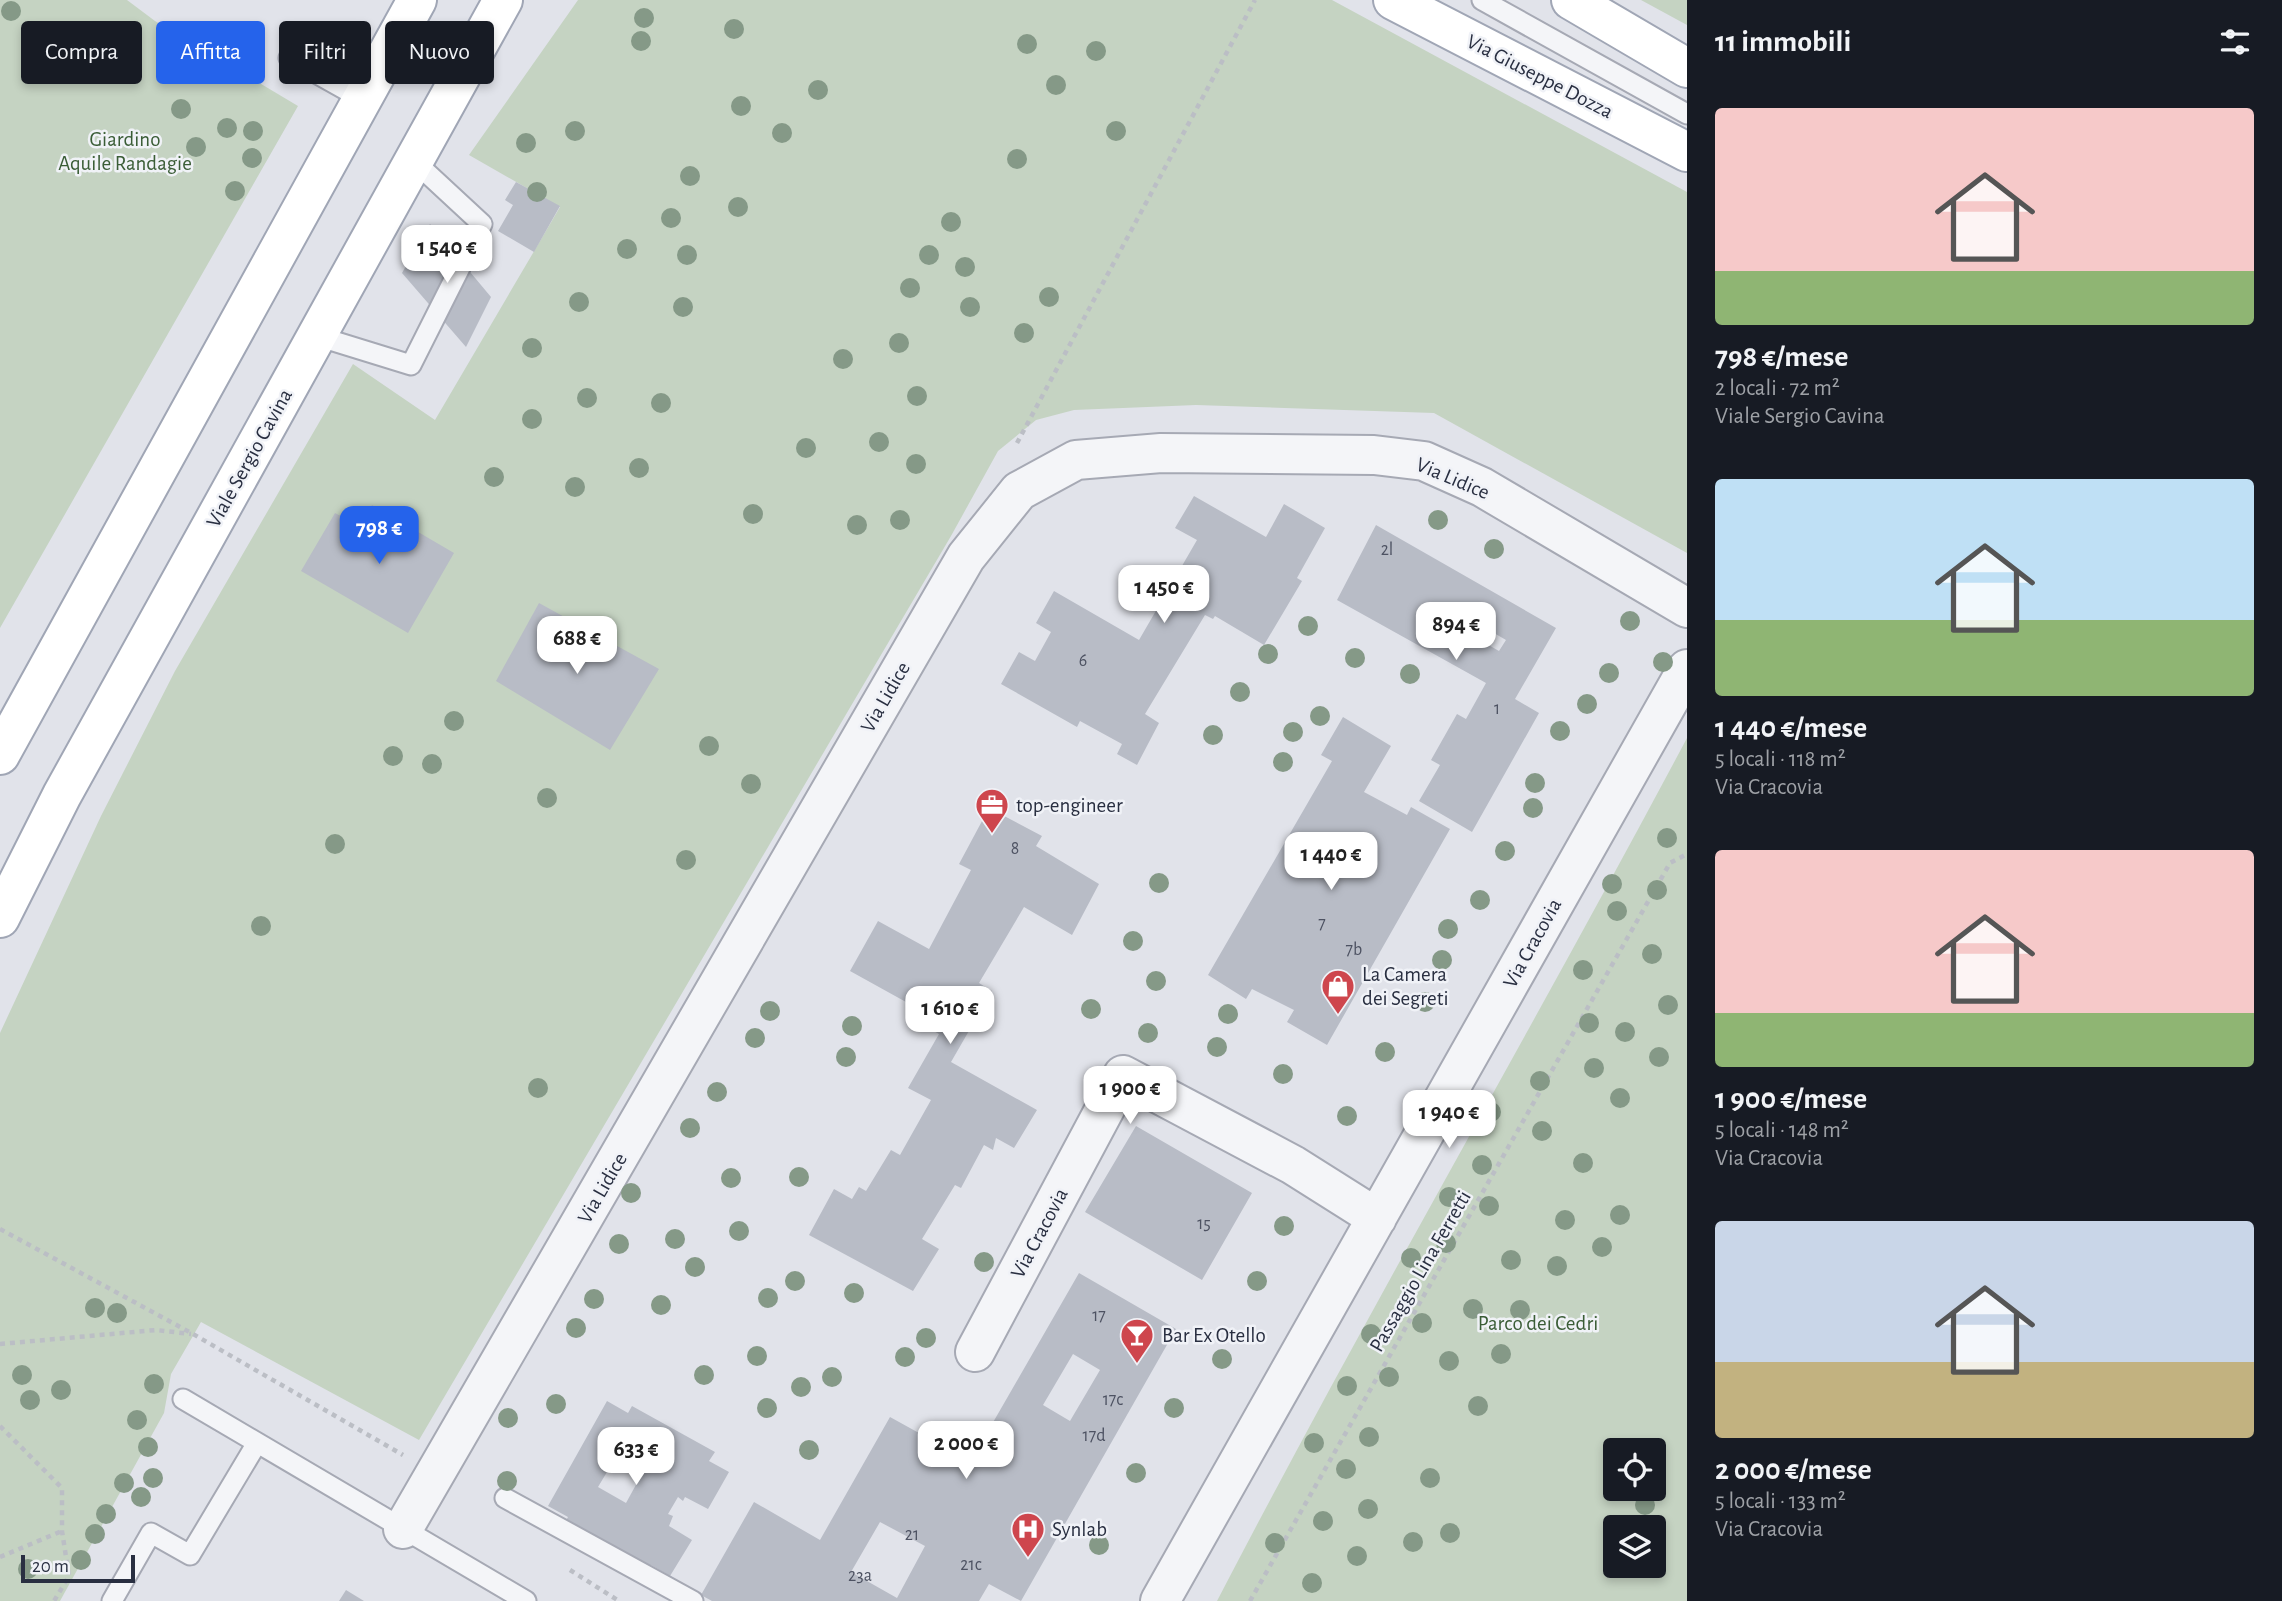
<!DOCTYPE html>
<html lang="it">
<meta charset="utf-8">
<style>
body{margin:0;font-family:"Alegreya Sans",sans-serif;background:#242831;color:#f1f3f6;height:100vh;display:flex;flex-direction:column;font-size:26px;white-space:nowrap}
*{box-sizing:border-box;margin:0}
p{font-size:23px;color:#9ea1a6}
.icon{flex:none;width:38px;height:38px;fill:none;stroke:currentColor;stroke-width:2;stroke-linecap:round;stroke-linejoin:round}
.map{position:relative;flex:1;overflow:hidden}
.panel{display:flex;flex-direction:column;background:#171b24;width:595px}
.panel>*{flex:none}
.top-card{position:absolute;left:21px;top:21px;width:665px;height:63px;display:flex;gap:14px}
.controls{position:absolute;left:1603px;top:1438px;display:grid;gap:14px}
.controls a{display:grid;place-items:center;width:63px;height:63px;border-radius:7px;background:#171b24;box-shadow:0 4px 10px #0003;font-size:35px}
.scale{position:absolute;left:21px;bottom:18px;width:114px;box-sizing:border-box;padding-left:7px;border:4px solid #292f41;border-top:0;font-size:19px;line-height:24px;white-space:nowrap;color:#292f41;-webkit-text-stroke:5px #f0f2f7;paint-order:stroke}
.price{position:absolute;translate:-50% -60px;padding:0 16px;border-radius:14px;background:#fff;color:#222;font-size:23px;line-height:46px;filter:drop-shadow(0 2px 4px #0008)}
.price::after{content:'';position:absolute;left:50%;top:42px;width:21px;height:16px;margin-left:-10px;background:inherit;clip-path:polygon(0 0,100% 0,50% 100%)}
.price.current{background:#2563eb;color:#fff}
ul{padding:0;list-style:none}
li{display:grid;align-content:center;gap:14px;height:371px;padding:0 28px}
li span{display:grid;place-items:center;height:217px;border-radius:7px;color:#555}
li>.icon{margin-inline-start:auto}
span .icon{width:126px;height:126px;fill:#fffc;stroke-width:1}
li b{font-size:30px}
h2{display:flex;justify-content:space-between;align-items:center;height:84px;padding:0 28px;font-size:30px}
.pill{padding:0 24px;border-radius:7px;background:#171b24;box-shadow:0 4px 10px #0003;font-size:24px;line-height:63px}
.pill.current{background:#2563eb;color:#fff}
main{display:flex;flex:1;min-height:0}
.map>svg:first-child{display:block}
.green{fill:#c5d3c2;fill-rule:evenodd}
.building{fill:#b8bcc6;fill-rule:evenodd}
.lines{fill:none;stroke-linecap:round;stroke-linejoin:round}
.service-casing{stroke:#a6a9b4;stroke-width:23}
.minor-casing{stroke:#a6a9b4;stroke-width:42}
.primary-casing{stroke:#a0a6b5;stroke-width:42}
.path{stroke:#bbbec5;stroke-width:4.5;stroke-dasharray:5 5;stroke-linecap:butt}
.service{stroke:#f4f5f8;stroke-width:19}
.minor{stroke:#f4f5f8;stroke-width:38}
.primary{stroke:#fff;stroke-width:38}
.tree{fill:#859987}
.labels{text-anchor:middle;stroke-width:5;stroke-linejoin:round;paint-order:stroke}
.number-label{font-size:18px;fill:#4d5262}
.street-label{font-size:21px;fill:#292f41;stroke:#f0f2f7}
.park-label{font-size:21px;fill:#3a5d36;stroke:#f0f2f7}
.poi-label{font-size:21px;fill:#292f41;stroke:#f0f2f7;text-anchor:start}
</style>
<main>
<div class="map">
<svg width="1687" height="1601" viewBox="0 0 1687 1601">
<rect width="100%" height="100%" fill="#e1e3ea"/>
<path class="green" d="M0 0H127L155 21 298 106 0 628Z
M578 0H1332L1687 192V553L1434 413 1196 405 1074 410 1036 420 998 451 951 536 419 1440 201 1322 171 1374 164 1413 60 1601H0V1033L101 816 175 671 353 364 435 420 560 207 469 155Z
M1641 0H1687V25Z
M1687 738V1601H1217C1368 1310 1533 1028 1687 738ZM1615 1451H1654V1489H1615ZM1615 1528H1654V1566H1615Z"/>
<path class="building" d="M516 182 560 206 534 252 498 231 513 205 505 200Z
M430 224 491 297 466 347 402 273Z
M1194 496 1266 537 1284 504 1325 528 1297 578 1302 581 1264 645 1215 616 1213 619 1205 615 1145 714 1159 723 1137 765 1117 754 1122 744 1080 721 1077 727 1001 684 1019 652 1035 661 1051 632 1036 623 1054 591 1139 640 1197 540 1175 528Z
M372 505 454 553 408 633 301 571 335 513 361 527Z
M1376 525 1556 628 1515 699 1539 713 1472 832 1419 801 1440 765 1431 760 1457 714 1466 719 1486 683 1337 600ZM1452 614 1465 622 1468 618 1506 640 1499 651 1464 631 1461 637 1445 628Z
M539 603 659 669 610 750 496 681Z
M1343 717 1391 746 1364 792 1407 815 1411 807 1450 829 1327 1045 1287 1022 1294 1010 1252 989 1246 999 1208 975 1332 761 1321 755Z
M989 808 1042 836 1036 846 1099 884 1072 935 1024 907 979 983 992 991 951 1062 1037 1110 1014 1148 996 1138 993 1150 984 1145 961 1188 955 1185 922 1239 939 1249 913 1291 809 1235 834 1189 852 1199 859 1187 866 1191 891 1150 900 1155 931 1100 908 1088 939 1034 909 1017 915 1007 850 971 878 921 929 949 971 870 959 864Z
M1136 1126 1252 1193 1202 1280 1085 1212Z
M1079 1273 1176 1329 1021 1601 989 1584 979 1601H712L701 1595 754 1502 820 1540 890 1417 928 1438 923 1447 965 1471ZM1073 1354 1100 1370 1070 1421 1043 1405ZM880 1522 925 1546 897 1598 851 1572Z
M607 1401 628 1413 632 1406 715 1452 709 1461 729 1472 708 1509 685 1497 683 1501 678 1497 668 1514 673 1516 669 1526 692 1540 670 1576 651 1565 646 1572 563 1526 568 1517 548 1506ZM616 1457 643 1472 626 1503 598 1487Z
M346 1590 364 1601H339Z"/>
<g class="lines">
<defs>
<path id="service" d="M1482 0 1687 114
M289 58 362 99
M317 336 411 365 482 224 414 161
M183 1399 526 1601
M505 1498 693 1601
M112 1601 151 1533 190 1555 257 1443"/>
<path id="minor" d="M975 1352 1123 1075 1293 1165 1377 1218
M403 1529 966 557 1019 491 1076 460 1161 453 1374 455 1424 461 1482 487 1687 608
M1160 1601 1687 669"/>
<path id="primary" d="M1393 0 1687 152
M1571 0 1687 68
M0 755 417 0
M0 918 62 795 503 0"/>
</defs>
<use href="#service" class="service-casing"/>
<use href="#minor" class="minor-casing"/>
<use href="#primary" class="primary-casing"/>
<path class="path" d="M1017 443 1255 0
M0 1229 193 1334 403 1455
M0 1344 156 1330 191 1334
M0 1426 62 1488V1531L69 1576 54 1601
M0 1557 62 1531
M570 1570 619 1601
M1250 1601 1670 863 1687 854"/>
<use href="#service" class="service"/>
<use href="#minor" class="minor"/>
<use href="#primary" class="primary"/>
</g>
<g class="tree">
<circle cx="11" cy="11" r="10"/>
<circle cx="644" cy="18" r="10"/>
<circle cx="734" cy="29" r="10"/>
<circle cx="641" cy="41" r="10"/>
<circle cx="1027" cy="44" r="10"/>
<circle cx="1096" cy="51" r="10"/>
<circle cx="66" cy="53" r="10"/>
<circle cx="1056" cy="85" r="10"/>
<circle cx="818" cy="90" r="10"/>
<circle cx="741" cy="106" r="10"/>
<circle cx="181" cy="109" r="10"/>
<circle cx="227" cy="128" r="10"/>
<circle cx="253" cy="131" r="10"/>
<circle cx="575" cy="131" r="10"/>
<circle cx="1116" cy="131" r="10"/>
<circle cx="782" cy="133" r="10"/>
<circle cx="526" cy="143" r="10"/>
<circle cx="196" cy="147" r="10"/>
<circle cx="252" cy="158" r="10"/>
<circle cx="1017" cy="159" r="10"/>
<circle cx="690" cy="176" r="10"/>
<circle cx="235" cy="191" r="10"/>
<circle cx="537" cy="192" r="10"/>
<circle cx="738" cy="207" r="10"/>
<circle cx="671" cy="218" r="10"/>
<circle cx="951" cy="222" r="10"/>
<circle cx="627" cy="249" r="10"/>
<circle cx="687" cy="255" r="10"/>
<circle cx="929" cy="255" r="10"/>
<circle cx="965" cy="267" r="10"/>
<circle cx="910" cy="288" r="10"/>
<circle cx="1049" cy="297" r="10"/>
<circle cx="579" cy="302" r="10"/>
<circle cx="683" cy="307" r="10"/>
<circle cx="970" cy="307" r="10"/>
<circle cx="1024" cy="333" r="10"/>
<circle cx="899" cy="343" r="10"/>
<circle cx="532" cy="348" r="10"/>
<circle cx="843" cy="359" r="10"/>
<circle cx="917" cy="396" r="10"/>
<circle cx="587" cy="398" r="10"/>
<circle cx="661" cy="403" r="10"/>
<circle cx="532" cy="419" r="10"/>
<circle cx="879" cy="442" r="10"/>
<circle cx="806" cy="448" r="10"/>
<circle cx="916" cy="464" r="10"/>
<circle cx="639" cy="468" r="10"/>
<circle cx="494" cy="477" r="10"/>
<circle cx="575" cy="487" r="10"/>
<circle cx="753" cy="514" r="10"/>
<circle cx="900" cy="520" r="10"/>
<circle cx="1438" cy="520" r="10"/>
<circle cx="857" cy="525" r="10"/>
<circle cx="1494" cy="549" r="10"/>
<circle cx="1630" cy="621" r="10"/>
<circle cx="1308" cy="626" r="10"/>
<circle cx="1268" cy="654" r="10"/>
<circle cx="1355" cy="658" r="10"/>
<circle cx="1663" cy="662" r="10"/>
<circle cx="1609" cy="673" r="10"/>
<circle cx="1410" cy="674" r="10"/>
<circle cx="1240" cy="692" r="10"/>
<circle cx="1587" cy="704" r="10"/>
<circle cx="1320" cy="716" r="10"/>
<circle cx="454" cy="721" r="10"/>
<circle cx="1560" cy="731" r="10"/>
<circle cx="1293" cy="732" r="10"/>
<circle cx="1213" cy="735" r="10"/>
<circle cx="709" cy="746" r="10"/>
<circle cx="393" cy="756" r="10"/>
<circle cx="1283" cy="762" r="10"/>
<circle cx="432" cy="764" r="10"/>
<circle cx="1535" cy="783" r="10"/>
<circle cx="751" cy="784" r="10"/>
<circle cx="547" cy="798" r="10"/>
<circle cx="1533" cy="808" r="10"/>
<circle cx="1667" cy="838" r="10"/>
<circle cx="335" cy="844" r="10"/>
<circle cx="1505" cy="851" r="10"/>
<circle cx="686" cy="860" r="10"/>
<circle cx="1159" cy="883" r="10"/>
<circle cx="1612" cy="884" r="10"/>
<circle cx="1657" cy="890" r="10"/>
<circle cx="1480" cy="900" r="10"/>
<circle cx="1617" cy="911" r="10"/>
<circle cx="261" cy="926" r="10"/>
<circle cx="1448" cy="929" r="10"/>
<circle cx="1133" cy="941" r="10"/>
<circle cx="1652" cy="954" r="10"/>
<circle cx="1442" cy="960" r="10"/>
<circle cx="1583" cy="970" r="10"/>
<circle cx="1156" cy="981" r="10"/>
<circle cx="1425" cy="1002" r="10"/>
<circle cx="1668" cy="1005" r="10"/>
<circle cx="1091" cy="1009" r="10"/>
<circle cx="770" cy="1011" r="10"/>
<circle cx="1228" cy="1014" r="10"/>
<circle cx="1589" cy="1023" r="10"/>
<circle cx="852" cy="1026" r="10"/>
<circle cx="1625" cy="1032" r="10"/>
<circle cx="1148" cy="1033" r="10"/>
<circle cx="755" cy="1038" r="10"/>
<circle cx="1217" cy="1047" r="10"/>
<circle cx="1385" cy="1052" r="10"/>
<circle cx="846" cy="1057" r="10"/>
<circle cx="1659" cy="1057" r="10"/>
<circle cx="1594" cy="1068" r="10"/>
<circle cx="1283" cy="1074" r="10"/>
<circle cx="1540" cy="1081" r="10"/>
<circle cx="538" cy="1088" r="10"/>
<circle cx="717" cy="1092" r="10"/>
<circle cx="1620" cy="1098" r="10"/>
<circle cx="1491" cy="1112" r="10"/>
<circle cx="1347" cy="1116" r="10"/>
<circle cx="690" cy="1128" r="10"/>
<circle cx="1542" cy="1131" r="10"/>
<circle cx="1583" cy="1163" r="10"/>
<circle cx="1482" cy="1165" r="10"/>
<circle cx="799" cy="1177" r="10"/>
<circle cx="731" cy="1178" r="10"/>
<circle cx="631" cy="1193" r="10"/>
<circle cx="1449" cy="1197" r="10"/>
<circle cx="1489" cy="1206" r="10"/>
<circle cx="1620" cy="1215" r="10"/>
<circle cx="1565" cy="1220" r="10"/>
<circle cx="1284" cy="1226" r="10"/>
<circle cx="739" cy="1231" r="10"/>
<circle cx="675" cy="1239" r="10"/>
<circle cx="1446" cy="1243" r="10"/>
<circle cx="619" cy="1244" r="10"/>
<circle cx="1602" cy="1247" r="10"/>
<circle cx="1411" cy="1258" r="10"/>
<circle cx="1511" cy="1260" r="10"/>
<circle cx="984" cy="1262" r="10"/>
<circle cx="1557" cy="1266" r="10"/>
<circle cx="695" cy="1267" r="10"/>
<circle cx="795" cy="1281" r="10"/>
<circle cx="1257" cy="1281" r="10"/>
<circle cx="854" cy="1293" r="10"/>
<circle cx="768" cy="1298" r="10"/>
<circle cx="594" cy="1299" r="10"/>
<circle cx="661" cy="1305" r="10"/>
<circle cx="95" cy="1308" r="10"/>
<circle cx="1473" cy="1309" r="10"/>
<circle cx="1520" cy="1310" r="10"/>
<circle cx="117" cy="1313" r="10"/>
<circle cx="1422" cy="1323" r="10"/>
<circle cx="576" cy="1328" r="10"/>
<circle cx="1371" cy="1334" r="10"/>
<circle cx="926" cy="1338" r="10"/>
<circle cx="1501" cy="1354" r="10"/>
<circle cx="757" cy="1356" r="10"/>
<circle cx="905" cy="1357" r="10"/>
<circle cx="1222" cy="1359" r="10"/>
<circle cx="1449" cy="1361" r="10"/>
<circle cx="22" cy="1375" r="10"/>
<circle cx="704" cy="1375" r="10"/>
<circle cx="832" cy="1377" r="10"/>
<circle cx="1389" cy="1377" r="10"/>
<circle cx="154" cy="1384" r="10"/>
<circle cx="1347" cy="1386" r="10"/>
<circle cx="801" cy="1387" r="10"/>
<circle cx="61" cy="1390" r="10"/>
<circle cx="30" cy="1400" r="10"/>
<circle cx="556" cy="1404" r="10"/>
<circle cx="1478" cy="1406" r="10"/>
<circle cx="767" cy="1408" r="10"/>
<circle cx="1174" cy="1408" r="10"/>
<circle cx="508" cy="1418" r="10"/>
<circle cx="137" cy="1420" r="10"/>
<circle cx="1369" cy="1437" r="10"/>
<circle cx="1314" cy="1443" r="10"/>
<circle cx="148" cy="1447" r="10"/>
<circle cx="809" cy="1450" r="10"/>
<circle cx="1346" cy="1469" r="10"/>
<circle cx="1136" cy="1473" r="10"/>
<circle cx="153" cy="1478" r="10"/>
<circle cx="1430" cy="1478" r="10"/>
<circle cx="507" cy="1481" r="10"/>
<circle cx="124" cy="1483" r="10"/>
<circle cx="141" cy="1497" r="10"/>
<circle cx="1645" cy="1505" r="10"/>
<circle cx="1368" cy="1509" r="10"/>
<circle cx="106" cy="1514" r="10"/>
<circle cx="1323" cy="1521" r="10"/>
<circle cx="1450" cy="1533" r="10"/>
<circle cx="95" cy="1534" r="10"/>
<circle cx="1413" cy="1542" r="10"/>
<circle cx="1275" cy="1543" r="10"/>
<circle cx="1099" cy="1545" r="10"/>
<circle cx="1357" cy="1556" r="10"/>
<circle cx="81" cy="1560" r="10"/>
<circle cx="28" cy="1569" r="10"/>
<circle cx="1312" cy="1583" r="10"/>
</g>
<defs>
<symbol id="office-pin" viewBox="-11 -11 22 30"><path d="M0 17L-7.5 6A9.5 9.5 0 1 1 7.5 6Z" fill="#ce464d" stroke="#f0f2f7"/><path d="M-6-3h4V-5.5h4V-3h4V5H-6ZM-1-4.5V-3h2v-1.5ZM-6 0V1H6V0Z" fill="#fff"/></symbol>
<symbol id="shop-pin" viewBox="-11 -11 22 30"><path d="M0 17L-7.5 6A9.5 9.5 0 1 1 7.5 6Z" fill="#ce464d" stroke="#f0f2f7"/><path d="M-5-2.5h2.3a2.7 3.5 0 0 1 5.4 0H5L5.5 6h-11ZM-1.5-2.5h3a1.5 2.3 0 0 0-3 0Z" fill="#fff"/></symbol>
<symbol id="bar-pin" viewBox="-11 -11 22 30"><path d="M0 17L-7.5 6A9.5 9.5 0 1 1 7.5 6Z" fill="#ce464d" stroke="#f0f2f7"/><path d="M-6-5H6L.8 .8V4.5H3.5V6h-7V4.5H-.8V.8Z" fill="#fff"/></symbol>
<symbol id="hospital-pin" viewBox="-11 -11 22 30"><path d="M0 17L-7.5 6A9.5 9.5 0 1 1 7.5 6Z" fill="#ce464d" stroke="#f0f2f7"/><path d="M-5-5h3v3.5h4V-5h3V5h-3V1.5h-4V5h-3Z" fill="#fff"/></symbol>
</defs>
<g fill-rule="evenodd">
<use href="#office-pin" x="973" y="786" width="38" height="52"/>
<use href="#shop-pin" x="1319" y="967" width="38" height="52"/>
<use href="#bar-pin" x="1118" y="1316" width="38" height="52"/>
<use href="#hospital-pin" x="1009" y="1510" width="38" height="52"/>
</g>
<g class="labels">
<g class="number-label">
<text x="1387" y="555">2l</text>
<text x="1083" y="666">6</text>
<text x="1497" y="714">1</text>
<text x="1015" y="854">8</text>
<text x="1322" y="929">7</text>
<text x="1354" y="955">7b</text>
<text x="1204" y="1229">15</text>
<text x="1099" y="1321">17</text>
<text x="1113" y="1405">17c</text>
<text x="1094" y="1441">17d</text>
<text x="912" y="1540">21</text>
<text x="971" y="1570">21c</text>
<text x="860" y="1581">23a</text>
</g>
<g class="street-label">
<text transform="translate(1540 76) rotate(27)" y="7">Via Giuseppe Dozza</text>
<text transform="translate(249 458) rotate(-61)" y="7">Viale Sergio Cavina</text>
<text transform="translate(1453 478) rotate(23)" y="7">Via Lidice</text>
<text transform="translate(885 697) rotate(-60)" y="7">Via Lidice</text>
<text transform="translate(1532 943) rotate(-61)" y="7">Via Cracovia</text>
<text transform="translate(602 1188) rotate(-60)" y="7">Via Lidice</text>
<text transform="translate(1039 1233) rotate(-62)" y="7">Via Cracovia</text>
<text transform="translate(1420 1271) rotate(-60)" y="7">Passaggio Lina Ferretti</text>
</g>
<g class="park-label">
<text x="125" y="146">Giardino<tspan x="125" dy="24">Aquile Randagie</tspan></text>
<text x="1538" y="1330">Parco dei Cedri</text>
</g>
<g class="poi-label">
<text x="1016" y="812">top-engineer</text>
<text x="1362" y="981">La Camera<tspan x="1362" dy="24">dei Segreti</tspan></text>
<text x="1162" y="1342">Bar Ex Otello</text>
<text x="1052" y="1536">Synlab</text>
</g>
</g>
</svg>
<div class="controls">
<a><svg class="icon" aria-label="locate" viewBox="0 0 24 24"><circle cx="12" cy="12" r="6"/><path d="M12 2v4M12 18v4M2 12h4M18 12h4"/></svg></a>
<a><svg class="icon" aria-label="layers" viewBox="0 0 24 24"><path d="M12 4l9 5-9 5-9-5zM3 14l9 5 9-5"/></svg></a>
</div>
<div class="scale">20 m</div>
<b class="price" style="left:447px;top:285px">1 540 €</b>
<b class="price current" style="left:379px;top:566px">798 €</b>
<b class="price" style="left:1164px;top:625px">1 450 €</b>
<b class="price" style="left:1456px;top:662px">894 €</b>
<b class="price" style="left:577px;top:676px">688 €</b>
<b class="price" style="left:1331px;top:892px">1 440 €</b>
<b class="price" style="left:950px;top:1046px">1 610 €</b>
<b class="price" style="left:1130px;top:1126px">1 900 €</b>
<b class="price" style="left:1449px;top:1150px">1 940 €</b>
<b class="price" style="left:966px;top:1481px">2 000 €</b>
<b class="price" style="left:636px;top:1487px">633 €</b>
<div class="top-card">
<a class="pill">Compra</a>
<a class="pill current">Affitta</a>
<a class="pill">Filtri</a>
<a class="pill">Nuovo</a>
</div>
</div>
<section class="panel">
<h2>11 immobili<svg class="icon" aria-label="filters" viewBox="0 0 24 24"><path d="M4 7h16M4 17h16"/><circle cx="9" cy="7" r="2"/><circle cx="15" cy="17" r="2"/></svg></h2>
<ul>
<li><span style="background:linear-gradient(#f6c9c9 75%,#8fb573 0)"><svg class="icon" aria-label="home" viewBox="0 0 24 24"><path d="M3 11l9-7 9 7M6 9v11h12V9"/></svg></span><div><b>798 €/mese</b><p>2 locali · 72 m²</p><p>Viale Sergio Cavina</p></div></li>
<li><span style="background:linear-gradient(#bfe0f5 65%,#8fb573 0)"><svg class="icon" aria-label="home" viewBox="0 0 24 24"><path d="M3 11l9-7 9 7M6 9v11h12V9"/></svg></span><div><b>1 440 €/mese</b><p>5 locali · 118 m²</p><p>Via Cracovia</p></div></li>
<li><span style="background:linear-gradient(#f6c9c9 75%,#8fb573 0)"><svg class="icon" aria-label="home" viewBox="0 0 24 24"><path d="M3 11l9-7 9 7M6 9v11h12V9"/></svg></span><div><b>1 900 €/mese</b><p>5 locali · 148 m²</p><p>Via Cracovia</p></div></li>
<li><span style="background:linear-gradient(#c9d6e8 65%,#c2b280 0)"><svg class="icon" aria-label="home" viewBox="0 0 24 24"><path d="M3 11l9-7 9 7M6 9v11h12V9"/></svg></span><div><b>2 000 €/mese</b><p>5 locali · 133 m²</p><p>Via Cracovia</p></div></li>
</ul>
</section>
</main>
